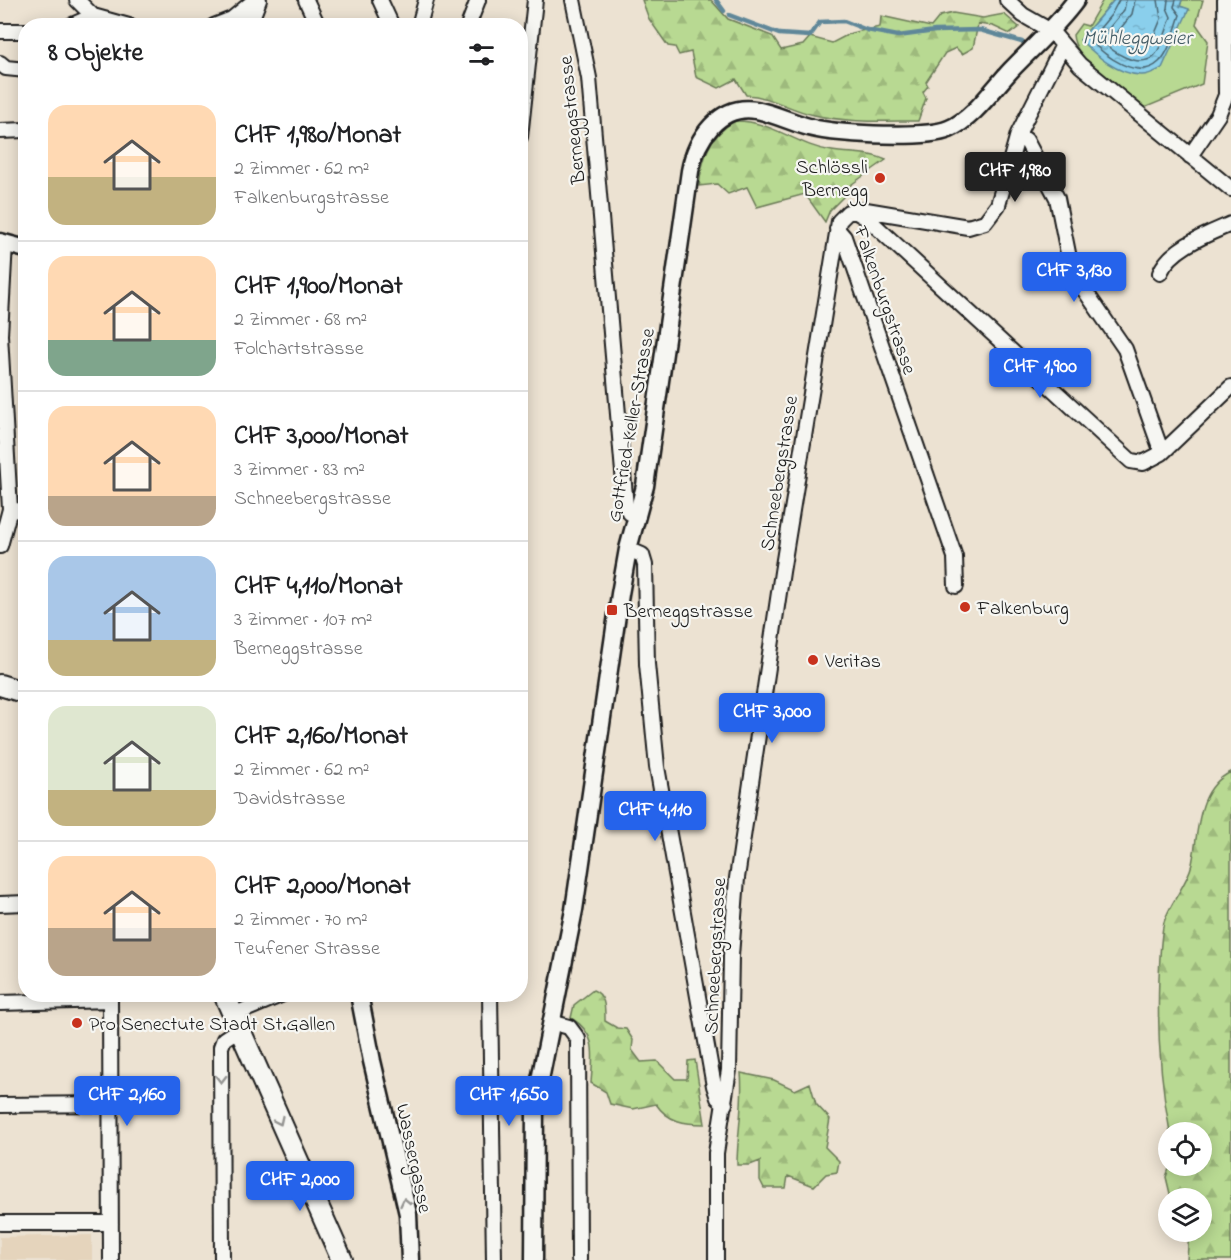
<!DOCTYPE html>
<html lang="de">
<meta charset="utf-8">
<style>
body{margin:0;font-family:"Indie Flower",sans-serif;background:#f6f6f6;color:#202124;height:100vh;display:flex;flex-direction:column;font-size:22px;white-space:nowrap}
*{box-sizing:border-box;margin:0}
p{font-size:20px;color:#757577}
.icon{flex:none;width:33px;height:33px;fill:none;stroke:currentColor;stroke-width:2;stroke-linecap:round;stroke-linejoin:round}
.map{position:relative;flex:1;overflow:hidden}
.panel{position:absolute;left:18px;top:18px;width:510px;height:984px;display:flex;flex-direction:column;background:#fff;border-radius:24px;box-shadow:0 3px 15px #0003}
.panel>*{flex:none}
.controls{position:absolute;left:1158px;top:1122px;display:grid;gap:12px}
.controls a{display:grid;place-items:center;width:54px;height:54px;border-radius:50%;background:#fff;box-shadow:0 3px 15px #0003;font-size:30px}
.price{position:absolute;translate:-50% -51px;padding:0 14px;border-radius:6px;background:#2563eb;color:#fff;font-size:20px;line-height:39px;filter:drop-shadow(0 2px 3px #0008)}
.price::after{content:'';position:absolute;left:50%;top:36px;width:18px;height:14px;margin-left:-9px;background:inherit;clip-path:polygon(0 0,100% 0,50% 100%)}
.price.current{background:#222;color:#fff}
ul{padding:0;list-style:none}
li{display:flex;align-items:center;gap:18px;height:150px;padding:0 30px}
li+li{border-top:2px solid #e0e0e0}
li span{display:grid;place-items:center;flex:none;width:168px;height:120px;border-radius:18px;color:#555}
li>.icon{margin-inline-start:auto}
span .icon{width:72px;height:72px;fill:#fffc;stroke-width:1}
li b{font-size:26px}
h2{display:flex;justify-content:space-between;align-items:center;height:72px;padding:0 30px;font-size:26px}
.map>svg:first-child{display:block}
.built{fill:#e5d4bc}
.grass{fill:#b8d992;stroke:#6a7a57;stroke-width:1.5}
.forest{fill:url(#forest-firs);stroke:#6a7a57;stroke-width:1.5}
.water{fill:url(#water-ripples);stroke:#5e8799;stroke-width:1.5}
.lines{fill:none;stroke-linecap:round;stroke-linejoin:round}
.shore{stroke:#48646f;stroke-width:1.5}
.stream{stroke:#5e8799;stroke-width:4.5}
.minor-casing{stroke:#1c1c1c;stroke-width:18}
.tertiary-casing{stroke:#1c1c1c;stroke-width:21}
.secondary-casing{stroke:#1c1c1c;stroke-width:24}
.minor{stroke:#f6f6f2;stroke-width:14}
.tertiary{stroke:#f6f6f2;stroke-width:16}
.secondary{stroke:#f6f6f2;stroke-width:20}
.oneway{stroke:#949492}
.poi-dot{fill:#c8321e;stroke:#f6f6f2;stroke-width:2}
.labels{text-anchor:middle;stroke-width:4.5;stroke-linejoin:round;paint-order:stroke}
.street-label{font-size:20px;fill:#1c1c1c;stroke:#f6f6f2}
.poi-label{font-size:20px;fill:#1c1c1c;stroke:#f6f6f2;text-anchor:start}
.water-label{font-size:21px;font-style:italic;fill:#425b65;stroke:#f6f6f2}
</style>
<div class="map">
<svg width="1231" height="1260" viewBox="0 0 1231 1260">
<defs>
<pattern id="forest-firs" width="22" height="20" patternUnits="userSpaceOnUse" patternTransform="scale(1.5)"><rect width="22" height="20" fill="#b8d992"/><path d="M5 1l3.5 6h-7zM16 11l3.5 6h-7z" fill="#9eba7d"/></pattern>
<pattern id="water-ripples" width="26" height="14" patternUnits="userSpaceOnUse" patternTransform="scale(1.5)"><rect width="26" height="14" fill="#8acfec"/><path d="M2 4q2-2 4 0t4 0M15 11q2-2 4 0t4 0" fill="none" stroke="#76b1ca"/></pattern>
</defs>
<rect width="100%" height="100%" fill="#ece2d2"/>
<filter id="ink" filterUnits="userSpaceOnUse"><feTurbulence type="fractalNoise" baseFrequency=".0167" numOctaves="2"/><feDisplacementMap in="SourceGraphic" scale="12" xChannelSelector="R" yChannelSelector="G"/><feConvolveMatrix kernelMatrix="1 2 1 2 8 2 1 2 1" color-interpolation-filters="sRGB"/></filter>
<g filter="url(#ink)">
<path class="built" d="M92 1235V1260H0V1237Z"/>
<path class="grass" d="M1103 0H1114L1089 29 1189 10 1180 6 1182 0H1203L1196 24 1208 41 1202 84 1144 108C1123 92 1075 62 1073 35L1081 24 1088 26Z"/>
<path class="forest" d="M642 0H711L728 19 772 36 781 50 803 45 810 37 832 43 851 33 880 27 881 16 931 27 940 16 953 13 983 18 1004 14 1019 27 1010 34 993 26 978 24 973 48 962 54 956 48 945 53 926 82 928 86 923 92 926 98 918 121C883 121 848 123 814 115 790 110 771 96 746 95L736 79 719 88 696 77 691 52 679 55 675 47 668 46 649 19Z
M735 121C771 120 797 146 832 151 851 154 869 152 886 160L845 189 846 194 830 210 825 222 805 194 757 207 747 187 728 194 717 184 699 186C702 159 709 135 735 121Z
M1231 772V1260H1187L1189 1232H1202V1198H1171L1166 1177 1170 1166H1202V1132H1170C1160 1080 1157 1030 1159 977 1160 959 1160 940 1164 922 1170 902 1187 885 1192 864 1199 831 1196 789 1231 772Z
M593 990C606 995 605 1009 605 1021L617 1028 626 1029 633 1040 632 1050 641 1062 657 1061 675 1079H687L688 1061 695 1060 705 1124C685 1124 668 1122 656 1104L633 1109 610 1104 606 1092 591 1083C593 1055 598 1034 571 1018L574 1005Z
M741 1073 774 1080 795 1090 810 1083 816 1104 830 1119 825 1147 839 1161 837 1172 826 1174 814 1186 788 1176 786 1188H764L760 1180V1161L750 1165H737C737 1134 744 1104 741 1073Z"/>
<path class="water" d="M1114 0H1182L1180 6 1189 9 1162 68C1156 71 1147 76 1140 75 1116 74 1096 55 1080 40Z"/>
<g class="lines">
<path class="shore" d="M1119 0 1111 15 1090 40C1104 55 1138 82 1159 62 1170 52 1175 29 1180 15L1174 7 1176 0
M1126 0 1124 10 1100 39C1111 51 1138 70 1154 56 1162 48 1167 28 1171 17L1167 8 1168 0
M1135 0 1132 14 1113 38 1140 52 1149 48 1161 19 1158 0"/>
<path class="stream" d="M716 0 724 11
M729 15 779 34 810 36 820 22 844 21 867 30 898 36 935 31 980 30 1022 42"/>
<defs>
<path id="minor" d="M77 0 93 16 129 26
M306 0 318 26
M380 0 392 26
M573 0 589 78 626 507 630 513 638 516
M1007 0 1023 15 1051 31 1080 65 1231 189
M70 26 93 16
M214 26 232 19 255 0
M249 26 259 0
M419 26 426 0
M468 26 478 0
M0 31H26
M0 63 6 68 26 70
M0 131 26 130
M1018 134 1026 140 1057 198 1070 263 1083 288 1125 349 1162 453
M520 137 535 0
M1190 156 1218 115 1226 95 1225 0
M855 211 868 219 1131 461 1143 463 1162 453 1231 387
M837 229 844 237 955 557 956 586
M1160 273C1170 248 1208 234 1231 224
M10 509 26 512
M0 546 10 509 0 335 5 243
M628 549 642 555 645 565 647 664 657 767 714 1086 718 1098 725 1104
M0 904 26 903
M110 994 111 1260
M490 994 494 1260
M0 1003 110 1000
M233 1015 283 994
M551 1022 569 1027 578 1039 579 1260
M0 1105 111 1104
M0 1223H111
M222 1260 221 1047 224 1039 239 1029
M716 1260V1153L729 1070 731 956 737 878 782 572 839 221 848 212 866 210 968 227 985 222 998 205 1018 134 1063 45"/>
<path id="tertiary" d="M0 242 26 249
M359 994 372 1061 408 1214 410 1260
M534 1260 535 1105 574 910 620 594 628 549 645 486 690 171C696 139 719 104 756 110 777 114 796 125 817 129 844 134 925 139 949 129 973 119 993 89 1011 70 1033 47 1057 26 1076 0"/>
<path id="secondary" d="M0 685 26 693
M224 994 342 1260"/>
</defs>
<use href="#minor" class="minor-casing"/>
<use href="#tertiary" class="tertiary-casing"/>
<use href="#secondary" class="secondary-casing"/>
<use href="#minor" class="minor"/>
<use href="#tertiary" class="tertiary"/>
<use href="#secondary" class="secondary"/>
</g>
<defs><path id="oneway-chevron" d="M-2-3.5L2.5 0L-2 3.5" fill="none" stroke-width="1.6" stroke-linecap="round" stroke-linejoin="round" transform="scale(1.5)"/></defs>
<g class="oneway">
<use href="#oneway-chevron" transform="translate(221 1079) rotate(90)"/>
<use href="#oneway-chevron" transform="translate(279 1121) rotate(65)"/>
<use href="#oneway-chevron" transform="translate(405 1202) rotate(-103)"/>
</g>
</g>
<g class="poi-dot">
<circle cx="880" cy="178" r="6"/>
<circle cx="965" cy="607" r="6"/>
<rect x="606" y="604" width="12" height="12" rx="3"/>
<circle cx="813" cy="660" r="6"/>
<circle cx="77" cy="1023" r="6"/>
</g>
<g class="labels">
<g class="street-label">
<text transform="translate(571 120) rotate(-96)" y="7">Berneggstrasse</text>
<text transform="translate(886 300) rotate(71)" y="7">Falkenburgstrasse</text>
<text transform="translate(630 425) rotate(-80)" y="7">Gottfried-Keller-Strasse</text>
<text transform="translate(778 473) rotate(-81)" y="7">Schneebergstrasse</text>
<text transform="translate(714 956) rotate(-87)" y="7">Schneebergstrasse</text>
<text transform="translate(415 1158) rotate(78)" y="7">Wassergasse</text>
</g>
<g class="poi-label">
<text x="868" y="173" text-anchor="end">Schlössli<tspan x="868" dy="23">Bernegg</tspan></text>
<text x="977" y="614">Falkenburg</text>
<text x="624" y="617">Berneggstrasse</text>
<text x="825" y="667">Veritas</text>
<text x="89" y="1030">Pro Senectute Stadt St.Gallen</text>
</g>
<g class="water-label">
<text x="1137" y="44">Mühleggweier</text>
</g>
</g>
</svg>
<div class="controls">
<a><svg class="icon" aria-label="locate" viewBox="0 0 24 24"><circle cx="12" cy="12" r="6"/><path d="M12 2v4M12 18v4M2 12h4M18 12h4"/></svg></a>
<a><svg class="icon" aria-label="layers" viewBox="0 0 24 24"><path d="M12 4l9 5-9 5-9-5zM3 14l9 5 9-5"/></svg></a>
</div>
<b class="price current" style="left:1015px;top:203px">CHF 1,980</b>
<b class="price" style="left:1074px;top:303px">CHF 3,130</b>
<b class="price" style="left:1040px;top:399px">CHF 1,900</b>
<b class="price" style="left:772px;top:744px">CHF 3,000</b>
<b class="price" style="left:655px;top:842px">CHF 4,110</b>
<b class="price" style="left:127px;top:1127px">CHF 2,160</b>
<b class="price" style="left:509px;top:1127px">CHF 1,650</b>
<b class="price" style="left:300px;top:1212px">CHF 2,000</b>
<section class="panel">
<h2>8 Objekte<svg class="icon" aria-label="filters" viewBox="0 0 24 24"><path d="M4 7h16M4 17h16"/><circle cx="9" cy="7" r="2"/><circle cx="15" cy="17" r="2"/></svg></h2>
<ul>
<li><span style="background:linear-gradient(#ffd9b3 60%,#c2b280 0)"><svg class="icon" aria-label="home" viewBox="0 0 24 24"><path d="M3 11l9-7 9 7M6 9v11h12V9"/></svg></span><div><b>CHF 1,980/Monat</b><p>2 Zimmer · 62 m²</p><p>Falkenburgstrasse</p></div></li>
<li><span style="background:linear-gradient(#ffd9b3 70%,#7fa58c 0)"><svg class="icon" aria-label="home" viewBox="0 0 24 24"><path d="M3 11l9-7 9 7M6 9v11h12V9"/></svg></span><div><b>CHF 1,900/Monat</b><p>2 Zimmer · 68 m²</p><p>Folchartstrasse</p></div></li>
<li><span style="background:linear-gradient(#ffd9b3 75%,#b9a48a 0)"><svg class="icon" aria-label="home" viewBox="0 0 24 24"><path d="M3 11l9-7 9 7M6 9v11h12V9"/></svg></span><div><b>CHF 3,000/Monat</b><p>3 Zimmer · 83 m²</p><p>Schneebergstrasse</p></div></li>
<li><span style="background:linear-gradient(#a9c7e8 70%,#c2b280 0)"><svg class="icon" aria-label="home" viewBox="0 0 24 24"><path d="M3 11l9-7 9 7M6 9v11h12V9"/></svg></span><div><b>CHF 4,110/Monat</b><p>3 Zimmer · 107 m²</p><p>Berneggstrasse</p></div></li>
<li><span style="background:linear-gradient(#dfe7d0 70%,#c2b280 0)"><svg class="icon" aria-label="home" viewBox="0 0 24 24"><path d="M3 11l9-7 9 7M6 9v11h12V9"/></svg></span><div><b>CHF 2,160/Monat</b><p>2 Zimmer · 62 m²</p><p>Davidstrasse</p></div></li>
<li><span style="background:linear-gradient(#ffd9b3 60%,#b9a48a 0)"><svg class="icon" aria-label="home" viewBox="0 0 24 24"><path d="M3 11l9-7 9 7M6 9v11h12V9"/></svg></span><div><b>CHF 2,000/Monat</b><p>2 Zimmer · 70 m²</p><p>Teufener Strasse</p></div></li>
</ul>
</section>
</div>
